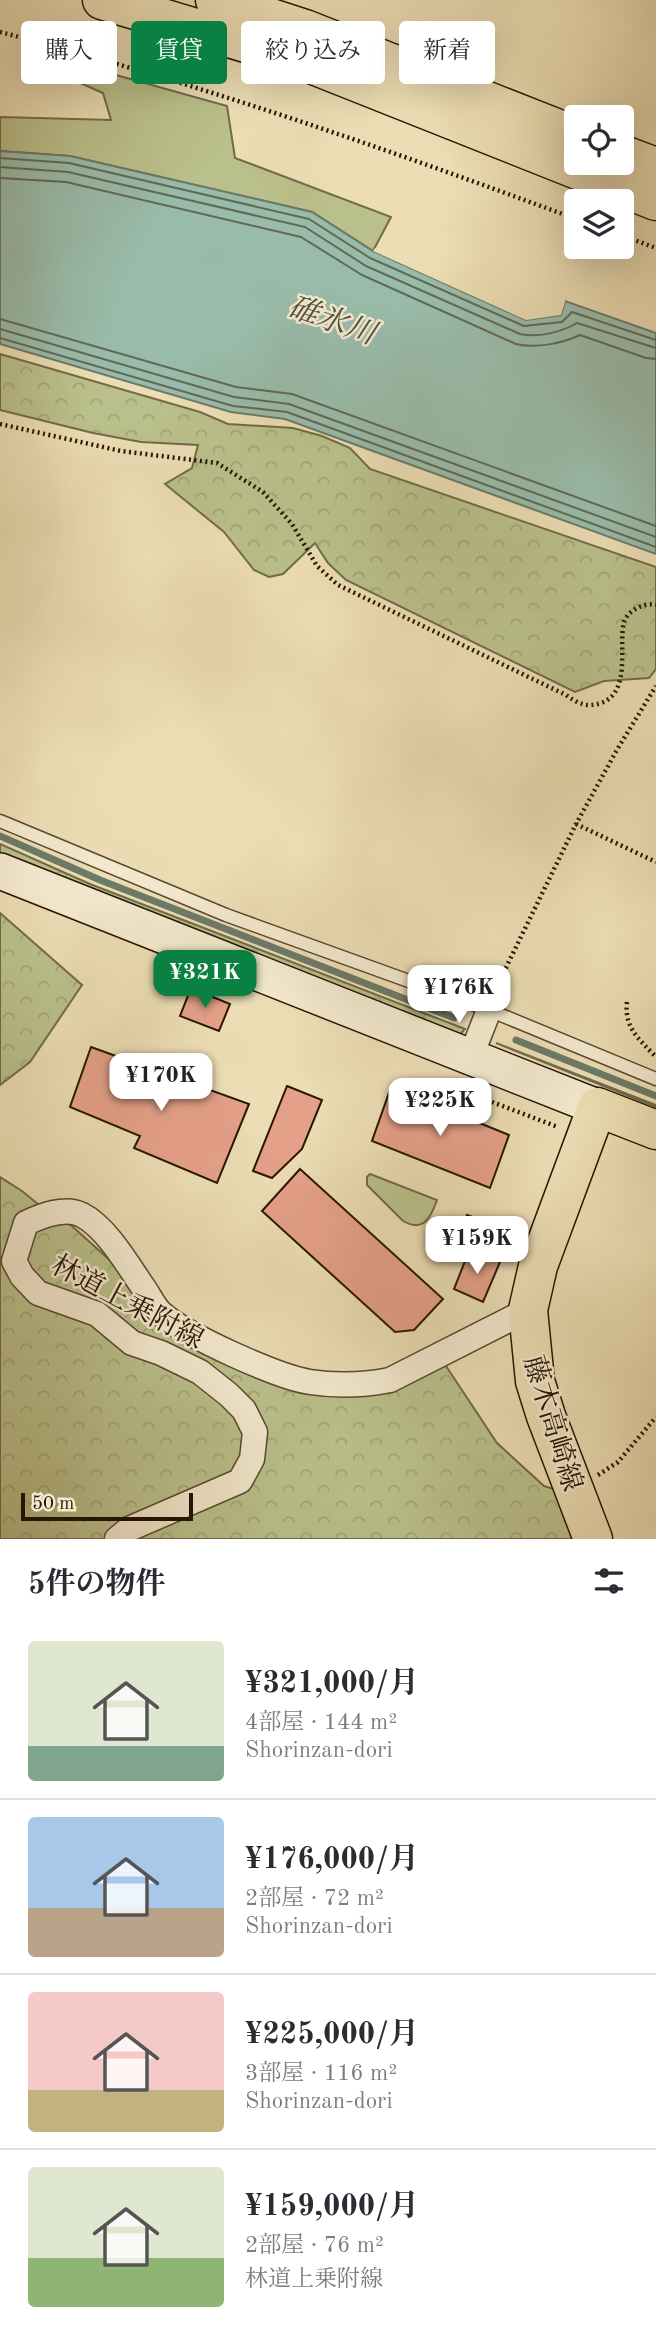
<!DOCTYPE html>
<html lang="ja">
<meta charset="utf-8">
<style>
body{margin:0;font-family:"Old Standard TT","Noto Serif JP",serif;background:#f7f7f7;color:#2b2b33;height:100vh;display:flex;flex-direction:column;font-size:26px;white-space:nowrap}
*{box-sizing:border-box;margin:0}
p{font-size:23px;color:#7c7c81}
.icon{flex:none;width:38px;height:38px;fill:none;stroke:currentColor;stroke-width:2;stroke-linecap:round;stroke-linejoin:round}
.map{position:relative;height:1539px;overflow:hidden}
.details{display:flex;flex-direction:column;background:#fff;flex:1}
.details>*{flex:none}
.guide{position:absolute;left:21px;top:21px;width:614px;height:63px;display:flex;gap:14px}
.tools{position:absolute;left:564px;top:105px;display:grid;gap:14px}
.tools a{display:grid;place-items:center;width:70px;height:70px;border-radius:7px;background:#fff;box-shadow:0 7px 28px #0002;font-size:35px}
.scale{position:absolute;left:21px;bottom:18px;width:172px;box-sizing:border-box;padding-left:7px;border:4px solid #281604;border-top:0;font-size:19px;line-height:24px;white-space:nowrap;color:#281604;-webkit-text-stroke:5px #f3e9ce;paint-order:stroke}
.price{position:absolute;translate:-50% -60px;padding:0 16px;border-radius:14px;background:#fff;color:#222;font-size:23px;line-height:46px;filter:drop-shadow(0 2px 4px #0008)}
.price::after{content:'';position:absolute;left:50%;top:42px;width:21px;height:16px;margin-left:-10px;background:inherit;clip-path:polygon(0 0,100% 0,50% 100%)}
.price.active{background:#0b8043;color:#fff}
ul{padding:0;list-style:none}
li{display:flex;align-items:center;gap:21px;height:175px;padding:0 28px}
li+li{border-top:2px solid #e1e1e2}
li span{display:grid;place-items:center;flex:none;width:196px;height:140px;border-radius:7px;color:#555}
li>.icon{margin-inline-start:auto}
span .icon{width:84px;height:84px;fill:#fffc;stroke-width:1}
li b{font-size:30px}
h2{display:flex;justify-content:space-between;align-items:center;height:84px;padding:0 28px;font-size:30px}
.chip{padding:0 24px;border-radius:7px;background:#fff;box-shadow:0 7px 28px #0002;font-size:24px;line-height:63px}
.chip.active{background:#0b8043;color:#fff}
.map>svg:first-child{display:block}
.green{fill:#bac08b;stroke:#716b48;stroke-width:2}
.forest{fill:url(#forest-crowns);stroke:#716b48;stroke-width:2}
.water{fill:#99bcaa;stroke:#6c7a68;stroke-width:2}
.pier{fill:#ecddb4}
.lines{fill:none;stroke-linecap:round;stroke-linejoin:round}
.shore{stroke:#606957;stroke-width:2}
.stream{stroke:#6c7a68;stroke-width:7}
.building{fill:#e5a089;stroke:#281604;stroke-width:2}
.lane-casing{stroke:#594830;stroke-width:15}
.street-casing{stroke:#594830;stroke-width:27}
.secondary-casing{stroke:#281604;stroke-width:38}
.primary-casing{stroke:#281604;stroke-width:41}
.highway-casing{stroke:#281604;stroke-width:41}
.path{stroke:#281604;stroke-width:4.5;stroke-dasharray:2 3.5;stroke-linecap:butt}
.lane{stroke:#f3e9ce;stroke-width:12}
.street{stroke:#f3e9ce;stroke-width:24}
.secondary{stroke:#f3e9ce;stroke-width:35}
.primary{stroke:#ecddb4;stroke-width:38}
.highway{stroke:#ecddb4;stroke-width:38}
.labels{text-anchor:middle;stroke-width:5;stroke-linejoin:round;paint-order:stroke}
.street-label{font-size:28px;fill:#281604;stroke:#f3e9ce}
.water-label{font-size:30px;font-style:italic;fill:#50503e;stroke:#f3e9ce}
</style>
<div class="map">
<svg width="656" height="1539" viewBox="0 0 656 1539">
<defs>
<pattern id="forest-crowns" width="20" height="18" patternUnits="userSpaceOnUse" patternTransform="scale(1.75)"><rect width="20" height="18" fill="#bac08b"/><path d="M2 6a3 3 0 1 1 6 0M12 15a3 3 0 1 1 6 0" fill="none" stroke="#a0a476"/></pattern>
</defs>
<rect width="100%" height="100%" fill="#ecddb4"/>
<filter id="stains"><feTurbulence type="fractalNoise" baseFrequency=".00286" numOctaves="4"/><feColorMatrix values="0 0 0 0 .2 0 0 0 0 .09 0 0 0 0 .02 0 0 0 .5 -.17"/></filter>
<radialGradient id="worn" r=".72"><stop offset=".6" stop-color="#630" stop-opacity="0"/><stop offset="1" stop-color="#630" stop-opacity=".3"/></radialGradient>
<path class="green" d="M66 61 227 106 235 158 391 217 373 251 312 212 70 156 0 151V117L111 120 103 93 62 75Z
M370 1174 437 1200C431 1217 424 1233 403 1221L367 1185V1177Z"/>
<path class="forest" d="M0 354 200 412 228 424 293 428 322 436 350 448 370 469 656 567V669L649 678 604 681 575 692 346 580 328 563 315 543 283 574 269 577 254 570 224 532 165 484 192 468 198 445 141 442 93 433 0 410Z
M0 844 90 884 465 1029 459 1036 0 856Z
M0 913 82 985 30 1062 0 1085Z
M496 1043 656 1105V1107Z
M0 1177 22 1191 49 1213 72 1226 114 1264 155 1319 277 1383 444 1363 497 1443 544 1486 554 1489 578 1539H0Z"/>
<path class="water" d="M0 151 70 156 312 212 373 251 526 320 561 315 565 301 656 333V554L285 419 231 412 0 344Z"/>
<path class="pier" d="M375 248 527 316 558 312 562 300 566 298 561 315 526 320 373 251Z"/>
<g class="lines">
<path class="shore" d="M0 158 69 163 309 219 370 258 524 326 562 322 572 312 656 340
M0 167 68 172 305 227 366 266 520 334C538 338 562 332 577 323L656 348
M0 178 66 182 301 237 362 275 516 344C536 349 563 343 580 335L646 358 656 359
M0 319 236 387 292 394 656 526
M0 329 234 397 289 404 656 537
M0 338 233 406 287 412 656 547"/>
<path class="stream" d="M0 836 100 880 454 1018
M516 1040 656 1096"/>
</g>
<path class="building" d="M191 988 230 1004 219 1031 180 1016Z
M91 1047 249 1104 217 1183 134 1148 140 1136 70 1107Z
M287 1086 322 1100 302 1149 272 1178 253 1171Z
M391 1087 509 1135 490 1188 372 1141Z
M300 1169 443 1299 414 1330 395 1332 262 1211Z
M467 1215 497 1226 486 1254 456 1243Z
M501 1233 513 1238 504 1260 492 1255Z
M469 1251 500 1262 483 1302 454 1289Z"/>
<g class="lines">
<defs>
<path id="lane" d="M0 821 226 915 489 1010 656 1079"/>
<path id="street" d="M471 1056 489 1010
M117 1539 129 1529 240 1481 252 1459 255 1432 244 1410 229 1395 200 1372 161 1353 132 1343 97 1314 38 1293 22 1276 14 1261 26 1223C41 1216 65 1206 82 1215 106 1227 128 1265 143 1287 149 1295 154 1307 161 1313 186 1336 278 1377 310 1382 336 1386 365 1385 390 1380L528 1310"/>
<path id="secondary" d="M0 871 597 1107"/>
<path id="primary" d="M593 1539 546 1416 535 1381 528 1310 538 1266 597 1107 656 1130"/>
<path id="highway" d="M102 0 296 58 656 201
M215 0 305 29 576 136
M621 154 656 167"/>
</defs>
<use href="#lane" class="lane-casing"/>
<use href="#street" class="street-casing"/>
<use href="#secondary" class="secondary-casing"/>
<use href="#primary" class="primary-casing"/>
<use href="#highway" class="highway-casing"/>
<path class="path" d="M0 32C195 82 387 149 576 219
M621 235 656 248
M0 424 121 451 217 463 263 492 292 524 317 566 338 585 566 695C577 703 587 708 601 703 632 692 618 645 624 622 628 610 645 602 656 605
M576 824 656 862
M496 988 576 824 618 748 656 686
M627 1002C624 1028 639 1039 656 1057
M474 1090 484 1099 558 1127
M598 1475 618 1462 656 1417"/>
<use href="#lane" class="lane"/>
<use href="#street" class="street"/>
<use href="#secondary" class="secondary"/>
<use href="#primary" class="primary"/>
<use href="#highway" class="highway"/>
</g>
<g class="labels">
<g class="street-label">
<text transform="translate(128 1301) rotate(28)" y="10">林道上乗附線</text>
<text transform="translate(554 1423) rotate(73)" y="10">藤木高崎線</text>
</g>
<g class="water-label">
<text transform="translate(332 320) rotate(19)" y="10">碓氷川</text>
</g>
</g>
<rect width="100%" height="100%" filter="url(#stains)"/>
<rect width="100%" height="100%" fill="url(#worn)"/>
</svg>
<div class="tools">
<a><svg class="icon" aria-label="locate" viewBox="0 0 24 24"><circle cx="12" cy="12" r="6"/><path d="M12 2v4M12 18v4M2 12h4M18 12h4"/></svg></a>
<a><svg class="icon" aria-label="layers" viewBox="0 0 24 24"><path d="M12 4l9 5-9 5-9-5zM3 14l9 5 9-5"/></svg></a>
</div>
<div class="scale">50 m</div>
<b class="price active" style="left:205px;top:1010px">¥321K</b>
<b class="price" style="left:459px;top:1025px">¥176K</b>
<b class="price" style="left:161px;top:1113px">¥170K</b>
<b class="price" style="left:440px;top:1138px">¥225K</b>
<b class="price" style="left:477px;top:1276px">¥159K</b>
<div class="guide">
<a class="chip">購入</a>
<a class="chip active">賃貸</a>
<a class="chip">絞り込み</a>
<a class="chip">新着</a>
</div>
</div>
<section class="details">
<h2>5件の物件<svg class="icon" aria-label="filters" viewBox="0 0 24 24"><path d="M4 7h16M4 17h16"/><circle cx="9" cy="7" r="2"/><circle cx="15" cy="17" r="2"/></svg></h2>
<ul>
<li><span style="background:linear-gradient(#dfe7d0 75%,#7fa58c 0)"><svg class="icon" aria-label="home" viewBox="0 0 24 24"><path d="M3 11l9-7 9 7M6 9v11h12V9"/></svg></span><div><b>¥321,000/月</b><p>4部屋 · 144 m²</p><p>Shorinzan-dori</p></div></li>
<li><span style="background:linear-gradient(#a9c7e8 65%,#b9a48a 0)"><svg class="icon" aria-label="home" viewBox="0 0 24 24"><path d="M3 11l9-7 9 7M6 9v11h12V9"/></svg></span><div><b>¥176,000/月</b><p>2部屋 · 72 m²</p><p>Shorinzan-dori</p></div></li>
<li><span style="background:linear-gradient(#f6c9c9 70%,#c2b280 0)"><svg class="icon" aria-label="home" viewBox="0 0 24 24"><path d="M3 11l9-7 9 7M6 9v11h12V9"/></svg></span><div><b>¥225,000/月</b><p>3部屋 · 116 m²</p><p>Shorinzan-dori</p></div></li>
<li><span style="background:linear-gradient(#dfe7d0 65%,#8fb573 0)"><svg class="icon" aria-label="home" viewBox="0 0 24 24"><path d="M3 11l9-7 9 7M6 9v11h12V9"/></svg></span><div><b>¥159,000/月</b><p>2部屋 · 76 m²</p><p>林道上乗附線</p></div></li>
</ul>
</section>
